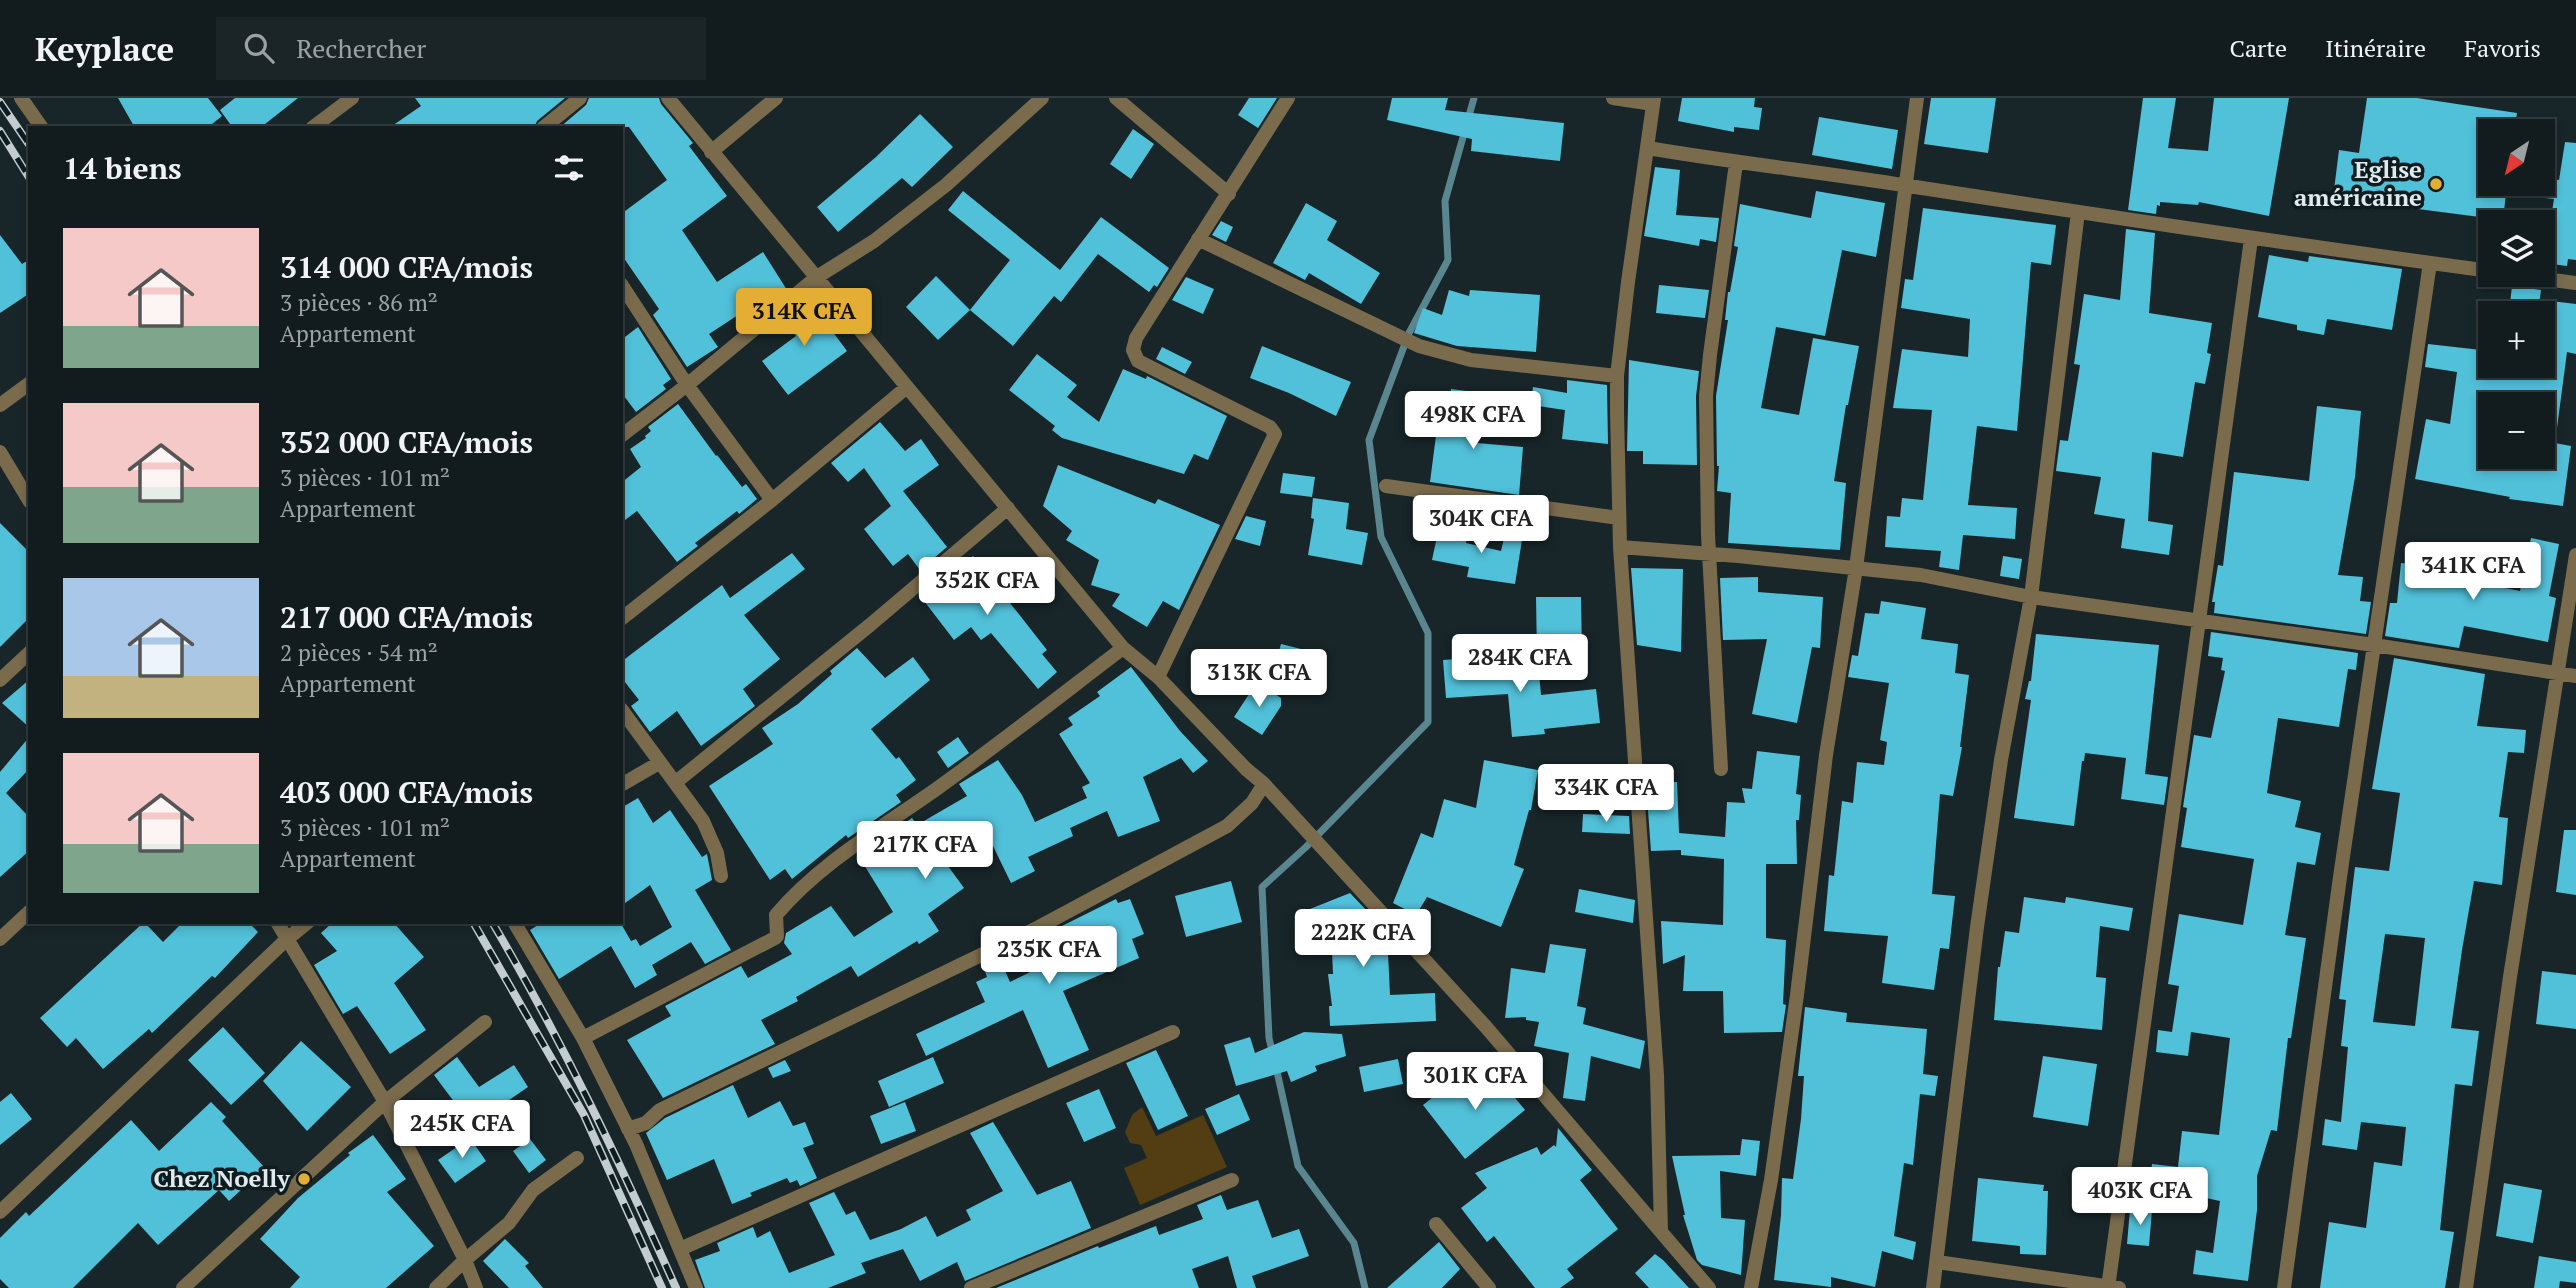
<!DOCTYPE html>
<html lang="fr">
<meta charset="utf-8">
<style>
body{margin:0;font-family:"PT Serif",serif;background:#1b2528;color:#f1f3f6;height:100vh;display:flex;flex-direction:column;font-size:26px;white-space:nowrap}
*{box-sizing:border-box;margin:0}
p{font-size:23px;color:#9ca1a4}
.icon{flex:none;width:38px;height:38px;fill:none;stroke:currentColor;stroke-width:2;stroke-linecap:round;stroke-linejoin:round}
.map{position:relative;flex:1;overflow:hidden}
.side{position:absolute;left:28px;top:28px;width:595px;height:798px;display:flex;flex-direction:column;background:#121c1f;border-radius:0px;box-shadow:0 4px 10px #0003,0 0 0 2px #313a3d}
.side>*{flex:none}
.needle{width:46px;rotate:215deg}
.controls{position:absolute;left:2478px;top:21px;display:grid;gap:14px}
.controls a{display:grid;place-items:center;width:77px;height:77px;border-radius:0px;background:#121c1f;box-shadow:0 4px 10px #0003,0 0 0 2px #313a3d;font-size:35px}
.price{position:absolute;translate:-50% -60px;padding:0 16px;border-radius:7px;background:#fff;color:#222;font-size:23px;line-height:46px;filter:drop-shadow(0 2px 4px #0008)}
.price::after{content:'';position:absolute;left:50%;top:42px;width:21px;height:16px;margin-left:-10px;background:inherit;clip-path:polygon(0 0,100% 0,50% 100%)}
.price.on{background:#e4ae35;color:#111}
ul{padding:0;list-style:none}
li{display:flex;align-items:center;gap:21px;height:175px;padding:0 35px}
li span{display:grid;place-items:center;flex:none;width:196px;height:140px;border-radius:0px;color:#555}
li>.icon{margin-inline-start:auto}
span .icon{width:84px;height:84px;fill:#fffc;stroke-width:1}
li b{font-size:30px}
h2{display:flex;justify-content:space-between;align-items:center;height:84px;padding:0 35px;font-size:30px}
header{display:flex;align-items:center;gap:42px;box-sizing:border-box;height:98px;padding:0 35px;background:#121c1f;border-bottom:2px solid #313a3d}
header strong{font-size:33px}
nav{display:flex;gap:38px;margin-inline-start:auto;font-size:24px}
.search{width:490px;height:63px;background:#1b2528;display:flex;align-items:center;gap:18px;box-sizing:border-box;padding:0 24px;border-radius:0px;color:#9ca1a4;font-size:26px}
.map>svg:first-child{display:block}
.green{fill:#533e13}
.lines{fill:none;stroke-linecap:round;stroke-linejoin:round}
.stream{stroke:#5a8690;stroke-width:7}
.building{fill:#51c0d9;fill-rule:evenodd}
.minor{stroke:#7b6b4d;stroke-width:14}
.rail-casing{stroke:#c3cdd0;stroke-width:8}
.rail{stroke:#0e1c20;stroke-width:5;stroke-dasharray:16;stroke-linecap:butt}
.poi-dot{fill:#e4ae35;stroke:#0e1c20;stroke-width:2.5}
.labels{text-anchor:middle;stroke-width:7;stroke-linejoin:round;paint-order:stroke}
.poi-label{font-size:24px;font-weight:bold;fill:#e0e9ec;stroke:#0e1c20;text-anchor:end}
</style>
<header>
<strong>Keyplace</strong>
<div class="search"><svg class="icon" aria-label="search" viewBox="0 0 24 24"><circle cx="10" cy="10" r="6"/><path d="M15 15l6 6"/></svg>Rechercher</div>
<nav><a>Carte</a><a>Itinéraire</a><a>Favoris</a></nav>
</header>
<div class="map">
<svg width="2576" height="1190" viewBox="0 0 2576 1190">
<rect width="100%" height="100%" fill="#182629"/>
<path class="green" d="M1142 1009 1156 1038 1203 1017 1227 1069 1140 1107 1124 1070 1147 1060 1141 1047 1130 1045 1125 1034 1132 1017Z"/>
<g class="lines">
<path class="stream" d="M1273 957 1269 940 1262 789 1306 749 1428 624V535L1381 439 1369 342 1409 235 1448 162 1445 103 1474 0
M1276 969 1298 1068 1354 1145 1365 1190"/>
</g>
<path class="building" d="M118 0H208L222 18 207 30H135Z
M235 0H298L260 30H233L220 12Z
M415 0H565L537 23 534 30H389L421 8Z
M589 0H659L661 6 693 45 689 48 727 98 682 132 717 184 763 154 787 192 771 204 767 198 709 236 718 249 687 269 653 217 659 211 621 156V116L667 82 629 29 559 30 586 7Z
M1249 0H1277L1258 30 1238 17Z
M1392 0H1448L1445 12 1564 25 1560 63 1471 53 1472 41 1387 22Z
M1682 0H1755L1754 9 1762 10 1759 32 1734 29V34L1678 23Z
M1931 0H1996L1988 55 1924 46Z
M2143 0H2176L2168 50 2208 53 2214 0H2289L2269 118 2199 104 2198 107 2160 104V108L2157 107 2156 116 2128 112Z
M2367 0H2417L2517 15 2514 33H2490V86H2507L2503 122 2333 100 2339 52 2359 55Z
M920 16 953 49 912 89 902 80 838 134 817 109 876 59Z
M1819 19 1898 32 1892 71 1812 57Z
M1133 31 1154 46 1131 81 1110 66Z
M2565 44 2576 45V162L2568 161 2567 168 2544 165 2554 101 2545 100 2547 80 2559 82Z
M1655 69 1680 72 1676 117 1719 120 1716 144 1700 141 1699 148 1644 138Z
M963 93 1060 172 1101 119 1169 170 1157 189 1154 187 1149 194 1098 156 1061 204 1054 198 1013 248 970 212 1010 162 948 112Z
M1816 93 1885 105 1876 159 1842 152 1825 238 1776 229 1761 310 1799 317 1813 240 1859 248 1848 307H1846L1834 383 1846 385 1840 452 1728 445 1731 395 1717 393 1719 368H1717L1716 298 1728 222H1725L1728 194H1730L1738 149 1734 148 1740 106 1811 120Z
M1306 105 1337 123 1327 142 1380 175 1361 206 1309 175 1305 182 1273 165Z
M1923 110 2056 127 2051 167 2031 164 2017 333 1977 328 1968 407 2017 410 2015 441 1963 437 1959 472 1939 469 1941 453 1885 449 1887 418 1900 419 1902 400 1923 402 1932 312 1893 310 1902 251 1968 259 1970 221 1901 210 1905 181 1913 182Z
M1221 123 1233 129 1226 144 1212 137Z
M2126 131 2155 135 2149 215 2212 225 2207 255 2211 256 2205 286 2195 284 2183 359 2152 354 2148 423 2173 427 2169 457 2121 450 2125 421 2094 416 2101 379 2056 373 2060 342 2068 343 2080 267 2074 266 2084 196 2120 202Z
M0 137 22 166 30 161V195L0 215Z
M2269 157 2308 164 2309 158 2402 171 2392 232 2327 221 2324 237 2297 232V227L2258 219Z
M936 178 970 212 938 242 906 209Z
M1186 179 1214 191 1203 216 1172 202Z
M1659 187 1709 192 1705 220 1656 215Z
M2512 188 2541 192 2538 215H2509Z
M1449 192 1469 198 1470 192 1540 197 1536 254 1457 248 1414 235 1423 210 1442 217Z
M807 199 847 253 788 297 762 263 796 238 783 220Z
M2551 203 2576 206V256L2567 254 2555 345 2571 348 2563 408 2509 401 2510 399 2415 381 2426 321 2450 326 2457 274 2425 269 2428 246 2490 253V268H2543ZM2490 306H2543V359H2490Z
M638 229 671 281 663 287 666 291 636 314 621 294V242Z
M1262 248 1351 284 1336 318 1289 295 1250 280Z
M1162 249 1192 264 1185 276 1156 261Z
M1037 256 1077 287 1067 299 1099 324 1123 271 1146 281 1147 278 1227 318 1208 362 1194 356 1184 376 1062 340 1052 332 1055 328 1009 292Z
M1629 262 1699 273 1696 298 1697 367 1643 366V353H1627Z
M1567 282 1607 287 1608 346 1562 341 1565 312 1531 307 1533 289 1567 295Z
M1451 291 1482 295 1477 345 1523 349 1519 397 1430 384 1438 322 1447 323Z
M678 306 716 358 717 357 742 389 746 386 757 401 739 416 737 413 695 445 698 448 677 464 637 413 621 425V385L641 369 630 351 646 340 645 338 651 333 648 329Z
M2317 308 2361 313 2355 379 2338 477 2363 479 2360 503 2371 504 2366 536 2214 515 2215 504H2212L2218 467 2223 468 2234 374 2309 383Z
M880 324 905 353 921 341 939 367 903 393 947 449 920 472 908 456 893 468 864 431 891 408 864 370 848 384 831 365Z
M1058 367 1155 406 1158 401 1220 427 1179 512 1163 503 1147 529 1112 508 1120 496 1091 487 1099 462 1066 442 1072 433 1043 408Z
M1283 375 1315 379 1312 399 1280 395Z
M1313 400 1349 405 1346 431 1368 435 1362 467 1308 457 1314 421 1311 420Z
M1246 418 1266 423 1260 448 1235 441Z
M0 425 30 455V519L0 549Z
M1507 427 1524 429 1515 486 1467 479 1469 469 1432 462 1439 429 1468 435 1466 445 1501 453Z
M2531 440 2559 446 2549 498 2556 500 2548 544 2464 528 2459 550 2385 538 2390 505H2397L2401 465 2440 469 2441 466 2466 470 2465 482 2520 493Z
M792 455 805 471 744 517 780 561 743 591 755 608 701 648 677 613 650 634 631 608 639 602 621 579V564L722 487 730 500Z
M973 458 1047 552 1042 556 1057 574 1038 591 991 535 981 542 971 529 954 542 921 499 959 464 961 467Z
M2003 458 2022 461 2019 481 2000 478Z
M1631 470 1683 471 1681 554 1637 547Z
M1758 479V494L1823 499 1820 550 1812 549 1797 625 1752 616 1767 541 1723 542 1720 480Z
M1536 499H1581L1582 557H1537Z
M1881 503 1926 510 1921 541 1958 546 1955 575 1969 577 1960 649H1962L1953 698 1940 696 1932 796 1955 798 1949 851 1940 850 1934 892 1882 885 1888 838 1824 833 1829 777 1834 778 1842 703 1853 705 1857 664 1884 667 1887 644 1880 642 1889 585 1848 579 1852 557 1858 558 1865 515 1879 516Z
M2211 534 2358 555 2356 572 2348 571 2339 629 2278 620 2267 695 2301 703 2295 729 2321 735 2315 767 2297 764 2285 837 2306 840 2291 940H2288L2277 1033 2271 1032 2257 1078V1112L2248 1183 2193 1176 2196 1152 2213 1155 2220 1103 2206 1100V1091L2150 1084 2152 1066 2178 1069 2182 1033 2219 1037 2230 940 2191 934 2188 958 2156 954 2158 932 2172 934 2179 888 2168 886 2179 816 2243 827 2254 761 2181 749 2187 710 2183 709 2194 637 2211 640 2225 573 2221 572 2223 560 2208 558Z
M2036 536 2159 547 2145 676 2168 679 2164 707 2121 701 2126 660 2085 655 2084 663H2082L2074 728 2014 720 2031 602 2025 601 2029 583H2031Z
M1281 546 1301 551 1296 569 1276 564Z
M857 550 885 580 913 559 930 582 871 631 896 661 899 659 916 682 896 697 901 704 848 740 846 737 792 781 785 771 770 782 709 688 773 646 762 630 798 606 832 576 830 573Z
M1500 558 1501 567 1538 564 1541 597 1596 591 1600 625 1544 631 1545 636 1512 639 1508 596 1446 600 1443 562Z
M2394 560 2485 576 2477 628 2526 632 2524 655 2508 654 2499 719 2508 720 2502 787 2474 783 2462 852 2451 930 2479 933 2472 988 2455 986 2440 1132 2454 1134 2445 1190H2320L2329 1124 2366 1130 2374 1064 2402 1068 2406 1029 2361 1024 2357 1052 2322 1047 2325 1021 2341 1024 2348 949 2341 948 2346 902 2339 901 2355 769 2389 773 2400 695 2372 691ZM2385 836 2425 840 2415 928 2373 924Z
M1131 569 1180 633 1208 663 1193 675 1181 660 1143 679 1160 723 1118 739 1107 713 1070 730 1073 738 1028 759 1035 773 1011 785 991 744 948 768 964 790 928 816 939 833 919 846 917 843 858 879 851 868 796 899 798 903 761 922 775 946 663 1000 627 942 671 918 665 908 741 868 748 880 792 856 784 845 786 835 831 808 854 839 893 814 858 757 912 720 917 727 967 698 959 686 998 662 1022 697 1035 724 1087 700 1082 689 1090 685 1059 636 1073 627 1068 620 1100 598 1097 594Z
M30 581V630L2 605Z
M1257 584 1281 600V608L1262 637 1234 619Z
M30 638V670L6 695 30 720V752L0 779V674Z
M958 639 969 655 948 670 937 654Z
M1757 653 1800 658 1796 696 1801 697 1799 722H1796L1797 766H1766V840L1786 842 1783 906 1786 907 1782 934 1724 935 1723 893H1683L1685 857 1663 866 1661 823 1723 827 1724 761 1681 757V752L1651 753 1646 685 1677 684 1679 735 1725 739 1727 704 1745 705 1742 690 1752 691Z
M1484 662 1538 672 1531 712H1529L1514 767 1524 771 1501 829 1427 799 1416 817 1393 805 1421 735 1433 740 1444 701 1476 710Z
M638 700 653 725 670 712 702 759 707 756 712 782 695 792 731 852 705 866 691 844 652 867 657 877 635 890 611 848 559 881 530 832 543 824H620L631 843 636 841 640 848 672 829 650 787 621 808V710Z
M1583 716 1629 718 1630 736 1582 734Z
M2564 732H2576V797L2556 794Z
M1231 783 1242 824 1186 839 1175 798Z
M1579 791 1635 802 1633 825 1575 814Z
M1350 795 1367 813 1378 841 1383 830 1387 835 1390 897 1435 895 1436 923 1330 928 1329 908H1332L1328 876H1333L1331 829 1309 838 1300 815Z
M2024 799 2065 805 2066 799 2133 810 2129 833 2100 828 2096 879 2106 880 2102 932 1994 922 1998 869H2000L2005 833 2019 835Z
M1116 801 1118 805 1130 801 1144 836 1132 841 1139 860 1063 893 1089 952 1048 970 1023 912 926 958 916 936 985 904 976 884 987 879 983 867 999 859 1010 884 1071 854 1060 829Z
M144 824 163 844 183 824H248L258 834 215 880 212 878 152 935 149 931 103 971 76 940 67 949 40 920Z
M333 824H393L424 859 394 885 426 932 390 956 357 908 343 916 314 867 337 853 321 835Z
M1550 846 1586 851 1577 908 1586 910 1583 926 1645 943 1640 971 1591 958 1585 1003 1563 1000 1569 955 1534 948 1539 924 1526 922V919L1505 920 1511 870 1545 875Z
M2542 873 2576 877V931L2536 926Z
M1805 909 1847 915 1846 924 1927 931 1923 976 1938 978 1935 998 1920 996 1913 1067 1904 1065 1894 1138 1916 1144 1913 1162 1882 1153 1875 1189 1831 1179V1189L1774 1182 1781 1117 1782 1080 1793 1081 1801 1021 1804 978H1798Z
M223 929 265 975 231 1007 188 962Z
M1304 934 1342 936 1346 958 1315 968 1317 973 1291 984 1287 973 1236 988 1224 947 1250 939 1255 955Z
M301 943 351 989 307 1033 263 983Z
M1156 952 1188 1018 1158 1032 1126 965Z
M2043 958 2097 966 2088 1028 2033 1019Z
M457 959 479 989 514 967 528 989 496 1011 499 1016 476 1033 434 977Z
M933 959 944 985 889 1009 878 983Z
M1398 961 1403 986 1364 994 1359 969Z
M785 962 791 973 773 980 768 970Z
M1489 968 1525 1012 1465 1061 1423 1007 1443 991 1450 1000Z
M733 987 748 1020 780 1003 793 1028 805 1024 814 1046 803 1050 817 1080 800 1088 797 1082 790 1085 787 1080 750 1095 752 1098 732 1106 714 1061 667 1082 646 1035 665 1020Z
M1099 991 1116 1030 1084 1044 1066 1005Z
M11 995 32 1021 0 1047V1004Z
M1239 996 1250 1022 1217 1037 1205 1011Z
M211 1004 226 1019 222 1023 265 1070 229 1103 219 1092 158 1147 138 1125 73 1190H9L0 1181V1140L26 1114 29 1118 131 1022 159 1053Z
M905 1004 916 1033 881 1046 870 1018Z
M993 1024 1037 1097 1071 1083 1091 1130 965 1183 957 1164 920 1183 903 1151 861 1165 866 1175 828 1190H705L695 1162 720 1153 717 1145 753 1129 757 1140 770 1133 789 1175 835 1157 809 1105 834 1094 846 1117 855 1113 870 1142 901 1131 926 1118 937 1139 971 1122 966 1112 1003 1093 970 1035Z
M1558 1030 1592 1072 1580 1082 1618 1131 1567 1171 1574 1180 1560 1190H1535L1494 1138 1487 1144 1461 1110 1487 1090 1475 1075 1537 1049 1541 1057 1554 1047 1556 1049Z
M373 1037 406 1081 387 1094 434 1148 386 1190H290L300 1179 260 1141 298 1100 350 1057 348 1055Z
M470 1040 486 1063 455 1085 438 1062Z
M530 1041 546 1062 529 1075 513 1053Z
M1742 1041 1760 1043 1756 1078 1720 1073 1721 1120 1745 1122 1741 1177 1702 1167 1697 1162 1683 1117H1685L1672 1058 1740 1057Z
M1978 1080 2044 1087 2043 1093H2048L2046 1157 2020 1156V1148L1972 1143Z
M2504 1085 2542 1092 2533 1145 2496 1138Z
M1221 1097 1227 1112 1258 1102 1272 1140 1299 1131 1309 1158 1252 1178 1256 1190H1237L1228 1158 1192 1171 1199 1190H996L1098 1148 1099 1150 1156 1128 1159 1137 1203 1121 1197 1107Z
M2130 1111 2152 1112 2149 1148 2127 1146Z
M505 1141 529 1165 525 1168 543 1190H509L483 1163Z
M1439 1144 1460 1171 1442 1190H1387Z
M1655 1156 1663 1162 1689 1190H1649L1635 1175Z
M2539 1158 2576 1164V1185L2560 1183 2559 1190H2534Z"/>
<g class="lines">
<path class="minor" d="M21 0 42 30
M668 0 1123 550 1158 579 1246 671 1264 686 1486 929 1709 1190
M1116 0 1229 96
M1613 0 1653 6
M1654 0 1628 184 1617 278V314L1620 449 1657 977 1661 1133
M312 30 352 0
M543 30 580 0
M1648 50C1735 65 1822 74 1909 88 2103 118 2296 147 2490 173
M711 54 776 0
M1198 141 1419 248 1471 262 1617 278
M2514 177 2576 185
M621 186 687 287 772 402
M0 307 30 285
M621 338 687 287 817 179 874 143 946 87 1042 0
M0 354 30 404
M1386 388 1619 420
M1620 449 1738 458 1921 477 2031 499 2374 547 2576 578
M621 521 772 402 907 289
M1158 579 1275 336 1270 329 1138 263 1133 252 1136 240 1288 0
M0 582 30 554
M621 611 703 723 717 755 721 778
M1721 671 1708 437 1706 298 1710 257 1736 65
M676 684 870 527 1008 410
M621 687 659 665
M277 824 385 1004 465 1162 476 1190
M514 824 583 940 636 1046 696 1190
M0 841 30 813
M583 940 775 840 777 838 776 817C819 766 881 730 935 692 999 646 1060 598 1123 550
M628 1031 646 1025 660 1012 1039 829 1227 728 1252 705 1264 686
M0 1114 287 841 308 824
M1436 1126 1489 1190
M680 1151 1173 934
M1937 1164 2119 1190
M183 1190 385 1004 485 924
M436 1190 465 1162 509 1125 533 1092 577 1060
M971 1190 1232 1082
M1751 1190 1771 1082 1797 897 1826 657 1856 470 1917 0
M1933 1190 1977 829 2001 662 2031 499 2078 114
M2108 1190 2251 141
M2284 1190 2340 779 2430 165
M2466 1190 2510 879 2576 457"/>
<defs>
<path id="rail" d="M0 4 30 48
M0 33 30 81
M473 824 584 1017 662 1190
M492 824C562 942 620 1065 676 1190"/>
</defs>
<use href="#rail" class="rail-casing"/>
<use href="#rail" class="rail"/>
</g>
<g class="poi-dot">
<circle cx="2436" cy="86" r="7"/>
<circle cx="304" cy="1081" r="7"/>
</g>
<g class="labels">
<g class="poi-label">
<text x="2422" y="80">Eglise<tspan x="2422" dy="28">américaine</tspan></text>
<text x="290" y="1089">Chez Noelly</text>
</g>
</g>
</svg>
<div class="controls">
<a><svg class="needle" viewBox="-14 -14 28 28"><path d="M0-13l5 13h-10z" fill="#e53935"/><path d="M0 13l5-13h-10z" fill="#9ca1a4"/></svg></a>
<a><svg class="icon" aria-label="layers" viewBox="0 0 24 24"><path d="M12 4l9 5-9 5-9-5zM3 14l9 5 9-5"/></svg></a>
<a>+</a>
<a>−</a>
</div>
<b class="price on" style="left:804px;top:250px">314K CFA</b>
<b class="price" style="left:1473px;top:353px">498K CFA</b>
<b class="price" style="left:1481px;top:457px">304K CFA</b>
<b class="price" style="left:2473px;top:504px">341K CFA</b>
<b class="price" style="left:987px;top:519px">352K CFA</b>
<b class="price" style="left:1520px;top:596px">284K CFA</b>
<b class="price" style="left:1259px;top:611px">313K CFA</b>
<b class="price" style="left:1606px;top:726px">334K CFA</b>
<b class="price" style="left:925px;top:783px">217K CFA</b>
<b class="price" style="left:1363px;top:871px">222K CFA</b>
<b class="price" style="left:1049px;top:888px">235K CFA</b>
<b class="price" style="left:1475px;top:1014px">301K CFA</b>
<b class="price" style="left:462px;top:1062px">245K CFA</b>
<b class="price" style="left:2140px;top:1129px">403K CFA</b>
<section class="side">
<h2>14 biens<svg class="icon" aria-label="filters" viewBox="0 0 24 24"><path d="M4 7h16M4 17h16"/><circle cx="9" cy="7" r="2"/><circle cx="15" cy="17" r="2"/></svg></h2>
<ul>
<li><span style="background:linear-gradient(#f6c9c9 70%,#7fa58c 0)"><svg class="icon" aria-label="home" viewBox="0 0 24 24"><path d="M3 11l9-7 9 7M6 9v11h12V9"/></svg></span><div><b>314 000 CFA/mois</b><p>3 pièces · 86 m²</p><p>Appartement</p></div></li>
<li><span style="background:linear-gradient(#f6c9c9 60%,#7fa58c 0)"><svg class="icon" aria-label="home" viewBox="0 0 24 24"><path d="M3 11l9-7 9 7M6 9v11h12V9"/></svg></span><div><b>352 000 CFA/mois</b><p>3 pièces · 101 m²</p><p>Appartement</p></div></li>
<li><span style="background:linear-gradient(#a9c7e8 70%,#c2b280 0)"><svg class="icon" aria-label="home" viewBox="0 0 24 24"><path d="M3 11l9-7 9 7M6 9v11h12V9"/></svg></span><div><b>217 000 CFA/mois</b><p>2 pièces · 54 m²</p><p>Appartement</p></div></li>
<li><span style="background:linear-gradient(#f6c9c9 65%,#7fa58c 0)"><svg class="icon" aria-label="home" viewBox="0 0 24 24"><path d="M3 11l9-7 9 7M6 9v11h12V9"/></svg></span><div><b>403 000 CFA/mois</b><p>3 pièces · 101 m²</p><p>Appartement</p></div></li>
</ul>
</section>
</div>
